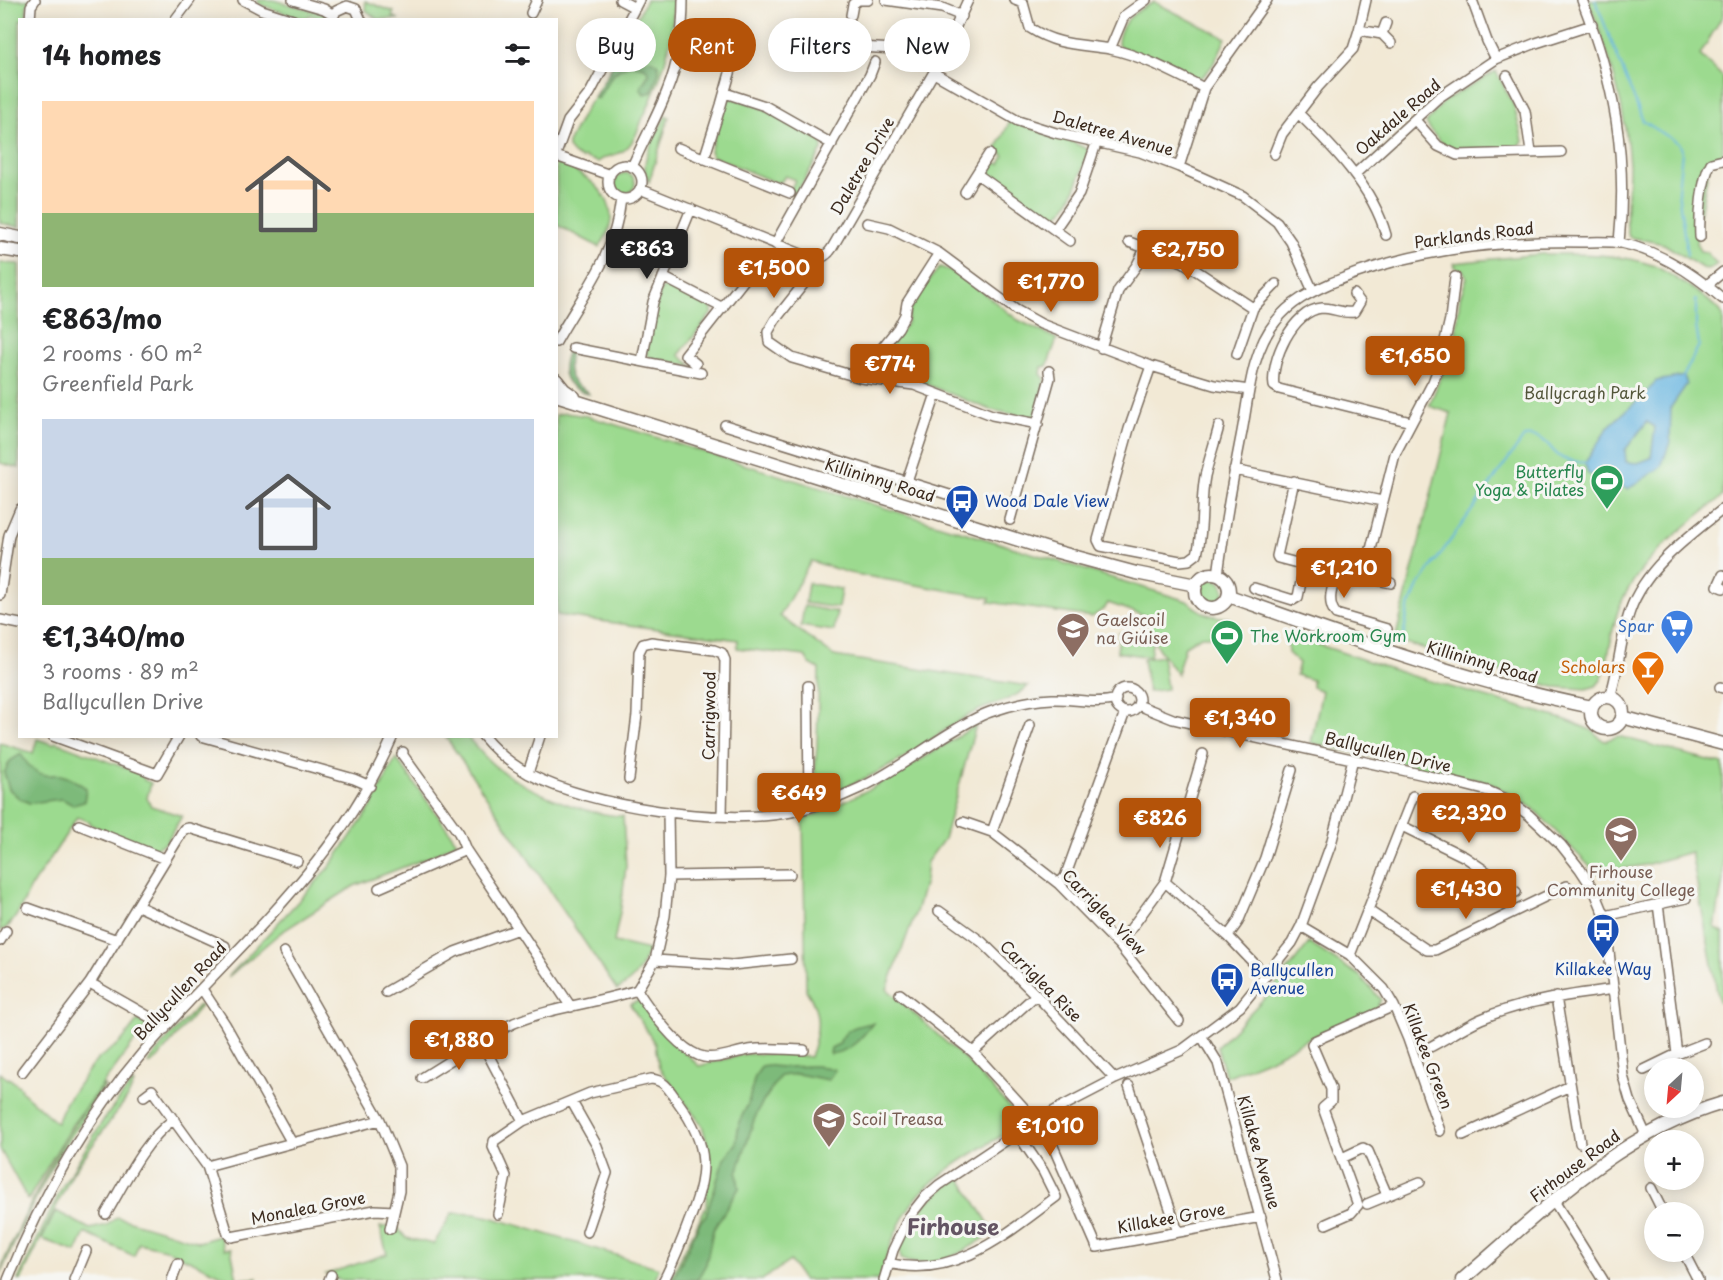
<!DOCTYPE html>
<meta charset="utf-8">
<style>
body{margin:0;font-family:"Playpen Sans",sans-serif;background:#f2f2f2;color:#202124;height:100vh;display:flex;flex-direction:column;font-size:22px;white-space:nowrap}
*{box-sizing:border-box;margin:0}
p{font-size:20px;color:#757577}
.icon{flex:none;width:33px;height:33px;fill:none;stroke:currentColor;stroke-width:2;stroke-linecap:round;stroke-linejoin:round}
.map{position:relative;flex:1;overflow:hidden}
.panel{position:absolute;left:18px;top:18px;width:540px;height:720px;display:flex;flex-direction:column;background:#fff;border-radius:0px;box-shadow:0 3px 15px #0003}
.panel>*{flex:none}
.guide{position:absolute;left:576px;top:18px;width:570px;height:54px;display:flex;gap:12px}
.needle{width:39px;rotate:206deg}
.fabs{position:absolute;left:1644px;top:1058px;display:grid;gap:12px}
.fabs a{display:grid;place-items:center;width:60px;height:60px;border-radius:50%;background:#fff;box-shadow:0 3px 15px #0003;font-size:30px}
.price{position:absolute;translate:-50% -51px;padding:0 14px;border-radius:6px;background:#b45309;color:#fff;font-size:20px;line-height:39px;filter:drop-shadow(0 2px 3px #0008)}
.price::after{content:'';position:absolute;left:50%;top:36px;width:18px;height:14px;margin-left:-9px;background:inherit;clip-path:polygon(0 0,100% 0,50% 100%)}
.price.active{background:#222;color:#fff}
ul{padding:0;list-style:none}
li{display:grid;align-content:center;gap:12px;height:318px;padding:0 24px}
li span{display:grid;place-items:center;height:186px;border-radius:0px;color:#555}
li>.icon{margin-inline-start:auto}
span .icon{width:108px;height:108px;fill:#fffc;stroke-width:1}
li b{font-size:26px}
h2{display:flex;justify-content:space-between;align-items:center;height:72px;padding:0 24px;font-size:26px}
.chip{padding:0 21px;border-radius:27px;background:#fff;box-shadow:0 3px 15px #0003;font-size:21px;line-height:54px}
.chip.active{background:#b45309;color:#fff}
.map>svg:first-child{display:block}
.green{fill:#9cda8f;stroke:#6c8256;stroke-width:1.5}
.forest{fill:#7dba7a;stroke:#5c724c;stroke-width:1.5}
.water{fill:#67b6e1;stroke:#517080;stroke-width:1.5;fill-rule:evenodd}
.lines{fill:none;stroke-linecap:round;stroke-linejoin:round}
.stream{stroke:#67b6e1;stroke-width:2}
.minor-casing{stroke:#7b6d5e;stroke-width:12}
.major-casing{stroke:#7b6d5e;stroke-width:15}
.minor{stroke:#fff;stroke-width:9}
.major{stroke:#fff;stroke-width:12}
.labels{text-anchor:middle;stroke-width:6;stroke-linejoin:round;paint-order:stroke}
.street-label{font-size:16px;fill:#3b2a1e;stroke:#f6f6f2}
.park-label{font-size:16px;fill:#53563a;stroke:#f6f6f2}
.leisure-label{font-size:16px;fill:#27864d;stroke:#f6f6f2;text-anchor:end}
.transit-label{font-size:16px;fill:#164399;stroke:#f6f6f2;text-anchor:start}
.education-label{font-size:16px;fill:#785e54;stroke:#f6f6f2;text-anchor:start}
.shop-label{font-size:16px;fill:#366cbe;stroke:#f6f6f2;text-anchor:end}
.food-label{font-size:16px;fill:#c56008;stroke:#f6f6f2;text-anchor:end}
.district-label{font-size:22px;font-weight:bold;fill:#635463;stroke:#f6f6f2}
</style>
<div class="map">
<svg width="1723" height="1280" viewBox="0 0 1723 1280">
<rect width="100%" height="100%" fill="#f6f6f2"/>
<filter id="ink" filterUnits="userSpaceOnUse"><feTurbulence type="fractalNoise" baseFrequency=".0167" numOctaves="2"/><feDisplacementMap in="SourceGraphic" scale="12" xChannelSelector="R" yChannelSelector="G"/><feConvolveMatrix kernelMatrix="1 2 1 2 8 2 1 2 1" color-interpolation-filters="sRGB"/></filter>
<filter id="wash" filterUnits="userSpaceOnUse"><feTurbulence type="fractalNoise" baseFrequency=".008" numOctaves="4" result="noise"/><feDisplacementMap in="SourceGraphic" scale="24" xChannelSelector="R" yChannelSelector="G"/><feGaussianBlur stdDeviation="1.35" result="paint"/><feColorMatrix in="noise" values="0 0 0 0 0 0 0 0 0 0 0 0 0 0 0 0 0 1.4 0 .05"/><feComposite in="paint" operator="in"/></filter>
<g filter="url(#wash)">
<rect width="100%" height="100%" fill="#f2e9d5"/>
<path class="green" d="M0 0H30L27 6 26 19 20 20 19 227 0 223Z
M257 0H273L319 12 324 14 329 19H317V17L310 15 305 18 292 16 259 4Z
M646 0H673C675 42 660 82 642 120 638 130 633 145 623 151 615 156 606 155 598 162L584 157 582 159 573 154 568 148V143L587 106 598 93Z
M1588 0H1723V15L1700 55 1723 77V157L1710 161 1696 235 1698 247 1700 251 1706 252 1717 264C1712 268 1708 270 1702 268L1664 244 1629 237C1623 219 1630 184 1629 164 1625 103 1610 56 1588 0Z
M365 1 394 12 392 16 399 19H377L366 10Z
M1154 2 1226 38C1220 50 1211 76 1196 79L1170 65 1121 47 1118 44C1118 22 1137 10 1154 2Z
M1496 71 1514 106 1523 141 1518 147C1500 148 1466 154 1450 148 1439 143 1432 132 1426 123L1444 101Z
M731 98C763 104 793 125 820 140L822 144V150L796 194 790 191 795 180 785 176 781 182H774L712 156 710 151 726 101Z
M666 115 669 117 649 182C636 161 657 135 666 115Z
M1010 121 1068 140 1089 150C1082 170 1072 207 1054 218L1049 217 988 177 986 169 992 162 1000 164 1004 156 997 148Z
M556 161 574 167 575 171C605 187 625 215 599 247L557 225Z
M615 183a10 10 0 1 1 20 0a10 10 0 1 1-20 0Z
M1542 254C1577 254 1618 253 1652 265 1665 270 1676 279 1688 286 1701 294 1713 303 1723 315V496C1684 527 1638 560 1619 608 1610 631 1611 657 1601 680L1596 686 1586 689 1554 687 1395 640 1451 413 1429 406 1450 354 1456 334 1460 297 1467 278 1463 270 1455 267 1454 263Z
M0 263 19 264V468L0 463Z
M940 267 958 273 1018 320 1057 339 1047 366 1042 367 1041 374 1045 379 1035 418 991 410 918 381 873 376 868 370 900 333 907 323 910 310 923 287Z
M669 285 709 305 712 309V313L679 355 692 366 651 358 646 354 652 320 661 289Z
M565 413 587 416 1187 601C1201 613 1210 617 1229 618L1221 636H1201L1185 646 1177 674 1158 648 1153 638 1150 657 1117 652 1119 633 1153 637 1146 616 1108 603 1105 608 1092 617 989 602 990 598 849 573 811 561 780 616 834 656 1028 686C1014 701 989 704 971 714 947 727 925 745 902 759 874 775 844 790 813 797L817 746 819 669 810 664 805 656 737 648 738 640 557 615 556 415Z
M1200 591a12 12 0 1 1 24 0a12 12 0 1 1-24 0Z
M808 583 841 589 838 608 805 603Z
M804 606 837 612 834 631 801 626Z
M1287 634 1409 675 1566 720 1591 730 1604 741 1618 736 1723 764V879L1715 928 1723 933V1003L1719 1002 1691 852 1645 865 1596 873 1533 808 1491 783 1311 743 1322 691 1312 687V680L1296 675 1299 663 1288 653Z
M1162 656 1167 689 1148 692 1143 659Z
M976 725 944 839 927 862 925 881 917 909 887 989 968 1062 1024 1123C992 1142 942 1168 918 1196 900 1216 886 1254 880 1280H803L790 1261 762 1280H670L706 1206 708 1172 707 1143 702 1125 659 1068 655 1044 630 1004 640 1000 673 1041 699 1066 745 1054H791L810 1057C819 1032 822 1013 806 990L803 819C865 796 920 761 976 725Z
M446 737H467C478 748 487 761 500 770 531 792 585 815 623 816L626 866 621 907 614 942 649 950C640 971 636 978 617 990Z
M37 739 53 744 56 742 142 774 144 780 151 783 147 798 151 806 182 816 166 843 157 847 156 851 91 825 90 822 77 817C64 838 51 859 36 879 26 892 17 926 0 931V743L33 753Z
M396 758 457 842 430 857 354 886 280 933 228 977 328 869 371 807Z
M1309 943 1360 976 1381 1000 1374 1011 1307 1039 1272 1058 1226 1077 1217 1047 1272 990Z
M199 1005 201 1006 158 1058 150 1064 148 1063 163 1044Z
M138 1020 147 1025 72 1125 28 1200 0 1149V1073L8 1079 9 1078 21 1088 20 1090 57 1123 66 1102 90 1068 99 1058 120 1043Z
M132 1083 134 1084 127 1098 73 1172 21 1280H18L63 1185 104 1119Z
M103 1085 105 1086C89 1111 72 1134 57 1159 35 1196 17 1236 0 1275L4 1261C32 1199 61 1138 103 1085Z
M959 1176 994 1232C968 1249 933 1274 901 1259L899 1248 926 1203Z
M56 1211 90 1229 107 1225 117 1217 199 1242 220 1236 224 1249H231L237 1279 257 1278 256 1280H232L165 1249 139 1243 134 1256 85 1233 76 1252 42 1239Z
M452 1213 474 1214 490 1217 659 1268 655 1280H339L326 1274 387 1254 380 1227H397L406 1238 434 1244Z"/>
<path class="forest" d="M627 57 639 61 651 60 658 64 659 71 652 92 644 94 640 88 649 74 645 67C618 59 609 79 598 99L594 97 617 59Z
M572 342C569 356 564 375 577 385 582 389 586 389 589 394 559 386 559 366 572 342Z
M21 754C27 765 34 773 46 775 51 776 55 774 60 775 70 777 77 782 86 788L84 802 73 805 62 799 29 803 19 798 9 789 4 773 10 761Z
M873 1023C861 1039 850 1052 830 1054L831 1048 839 1044C845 1027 857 1026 873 1023Z
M767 1065C789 1071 815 1061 835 1070L828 1080 798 1074 780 1076 761 1105 754 1120 737 1173 739 1188 713 1230 706 1264 697 1280H673L700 1222 706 1215 724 1159 736 1144 739 1122 748 1104 755 1076 762 1066Z"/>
<path class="water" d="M1684 376 1687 384 1671 407 1670 442 1661 467 1628 489 1588 474 1585 463 1609 426 1647 392 1656 381ZM1647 422 1655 427 1651 458 1638 463 1626 462 1625 450Z"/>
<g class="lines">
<path class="stream" d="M1595 0 1643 121 1680 144 1682 151 1678 191 1687 255
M1683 377 1699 345 1696 326V300
M1403 638 1408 609 1418 586 1524 437C1549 434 1546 448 1562 458 1568 461 1580 462 1587 463"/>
</g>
</g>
<g filter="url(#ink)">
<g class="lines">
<defs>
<path id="minor" d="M243 0 262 10 293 20
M293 0 324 9 334 15
M620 0 635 8
M886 0 942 8 962 16
M1015 0 1023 3 1030 28C1058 46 1079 44 1110 49 1143 56 1174 73 1204 88
M1472 0 1487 41 1496 59
M1582 0C1614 82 1628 154 1619 243
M531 13 537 0
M851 15 853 4 858 0H868
M30 20 31 6 35 0
M175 20 190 0
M332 20 336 11 347 6 356 9 361 20
M1386 23 1382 34 1391 43
M1359 30 1382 34
M860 47 945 52
M1110 49 1124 16 1146 0
M934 73 1018 121 1056 133 1140 152 1179 167 1243 196 1277 222 1291 242 1313 291
M1507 76 1525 111 1531 152
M725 93 765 106 832 144
M1298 113C1333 147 1373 187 1386 235
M1415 120 1438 146 1457 155 1561 152
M678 148 790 193
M556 154 568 121 590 93 639 0
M1274 154 1282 134 1318 87 1353 49 1359 30 1366 0
M556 156 610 175
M704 159 721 105 732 66
M608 182a17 17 0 1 1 34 0a17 17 0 1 1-34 0Z
M632 167C643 141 657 117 667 91 679 62 683 31 683 0
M1179 167 1204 88 1267 0
M977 174 1070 241
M1355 174 1438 98 1496 59 1536 43 1592 25
M640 189 806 256C817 260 825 259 832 248L938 65 968 0
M965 192 989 154
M867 223 889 228 939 253 1016 310 1041 324 1151 366 1214 385 1249 390
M1055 229 1079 194 1097 141
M1700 237C1699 217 1701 180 1711 163L1723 160
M1129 242 1183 262 1253 308
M775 244 870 75 875 62
M813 272 775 320 768 332 769 342 792 358 861 378 914 385 992 415 1038 424
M663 277 723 308
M1707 285 1723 272
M1354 294 1360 302 1354 312C1344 314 1333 308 1322 308 1293 310 1270 361 1274 386L1279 389 1411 422
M556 342C584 291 614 259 621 199
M573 348 701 373
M1101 348 1118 291 1137 265 1145 249
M1237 354 1253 308 1276 284
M642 361 653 302 691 209
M696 364 685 355 759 261
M1151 366 1129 429 1098 540 1101 546 1180 561 1189 560 1197 554C1204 529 1200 502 1205 476 1209 459 1215 442 1219 426
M861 378 862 373 898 328 905 315 907 303 939 253
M725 425 956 497
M1234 470 1382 501
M907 481 936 394
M1010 520 1050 378 1049 371
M1218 575C1224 529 1232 483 1241 437 1249 398 1250 353 1276 321 1290 302 1311 292 1331 283 1409 250 1496 240 1580 242 1593 242 1608 241 1621 243 1659 251 1694 274 1723 299
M1723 575 1718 586 1723 588
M1364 577 1395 454 1433 382 1439 366 1450 319 1455 277
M1254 588 1293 600 1298 597 1304 567 1301 564 1278 558 1277 556 1294 481
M0 595 9 535 20 509
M0 620 20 624
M1387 629 1336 614C1326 602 1332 586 1338 573L1342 572 1391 583
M808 686 809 806
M1720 687 1723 688
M1115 700a12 12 0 1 1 24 0a12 12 0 1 1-24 0Z
M1610 697C1619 670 1620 639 1630 611 1645 568 1689 536 1723 509
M1138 705 1173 719 1202 726 1429 776 1488 791 1508 800 1529 815 1561 845 1580 869 1595 892 1605 916 1623 1076 1630 1100 1646 1135
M53 736 157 774 179 736
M201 736 354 779 370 786
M483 736C496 752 511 764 529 774 592 807 721 826 791 812 814 807 839 798 860 788 892 773 920 751 950 733 963 725 976 717 990 712 1010 705 1031 700 1052 699 1073 698 1096 705 1116 699
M403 752 402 754 459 833 466 850 571 1007
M528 773 540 736
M629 779 637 715 639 652 643 644 651 642 714 650 722 653 725 660 722 816
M963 822 992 832 1059 884 1119 945 1179 1021
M79 825 165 859
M1402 826 1465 857 1516 892
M992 832 1030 725
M669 876 790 874
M1165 882 1228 936 1266 976
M1059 884 1065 877 1125 712
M379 888 466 850
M1658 904 1677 1054
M138 906 225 946
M28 908 117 940
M939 911 982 942 1036 995 1115 1079
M1369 911 1427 950H1435L1567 886
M1605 916 1686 898
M1301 926 1350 955 1384 989 1394 1006 1408 1039 1440 1131
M1228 936 1238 922 1265 858 1292 770
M0 941 6 931
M1119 945 1165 882 1203 754
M1350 955 1413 796
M655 960 732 965 791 959
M90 983 153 1019 165 1029
M202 989 225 1024 292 1143 380 1120 284 952
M637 990C597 1003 552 1007 514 1023 503 1028 492 1035 481 1041L523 1121 590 1093 651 1079C665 1080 670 1091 678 1102 711 1147 708 1174 688 1224 681 1243 673 1262 664 1280
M637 990C650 1010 679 1052 704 1057 717 1060 735 1052 749 1050 767 1047 786 1050 804 1050
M637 990 655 960 665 916 669 876 668 812
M386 992 455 952 518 929
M900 994 973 1052 1025 1109
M1556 997 1580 1143
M1202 1037 1218 1063 1277 1280
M1428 1048C1446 1039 1463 1027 1481 1019 1523 1001 1569 995 1614 989
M973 1052 1036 995
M1644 1070 1677 1054 1705 1043
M22 1072 90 983 184 829 189 828 297 861
M422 1078 481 1041
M1129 1086 1178 1232
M144 1096 152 1090 207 1166 228 1234 231 1237 375 1210 394 1211
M572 1102 597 1146 607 1173 587 1232
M380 1120 399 1166V1191L390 1229
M1463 1135 1570 1086
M1049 1137 1097 1247 1261 1217
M1342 1158 1363 1148 1368 1151 1387 1195
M207 1166 292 1143
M1651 1188 1663 1212
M1554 1201 1603 1280
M1367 1204 1420 1182
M106 1214C125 1182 143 1142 174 1119
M498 1214 506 1176 493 1147 494 1141 523 1121
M1326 1224 1351 1213 1358 1205 1323 1108 1331 1101V1089L1312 1045 1314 1041 1394 1006
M1683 1251 1698 1280
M888 1263C955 1280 1006 1234 1056 1197L1043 1171 1017 1133
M8 1280C41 1198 86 1119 144 1051 234 947 337 867 393 736
M74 1280 86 1251
M172 1280 178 1264
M329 1280 331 1275
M884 1280 893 1250 909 1217 924 1198 939 1185 1017 1133 1063 1106 1115 1079 1182 1050 1240 1007 1292 943 1301 926 1331 844 1353 759"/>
<path id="major" d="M0 234 20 238
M0 249 20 252
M556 380 564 390 574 397
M556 395 1054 551 1136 573 1196 585
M1195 591a17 17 0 1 1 34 0a17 17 0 1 1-34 0Z
M1229 596C1348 638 1468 682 1592 707
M1591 713a16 16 0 1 1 32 0a16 16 0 1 1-32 0Z
M1622 717 1723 744
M1462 1280C1542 1211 1619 1133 1723 1103"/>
</defs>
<use href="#minor" class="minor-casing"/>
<use href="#major" class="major-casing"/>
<use href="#minor" class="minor"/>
<use href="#major" class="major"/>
</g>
</g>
<defs>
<symbol id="stadium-pin" viewBox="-11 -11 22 30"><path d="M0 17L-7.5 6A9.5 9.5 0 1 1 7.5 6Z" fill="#2e9e5b" stroke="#f6f6f2"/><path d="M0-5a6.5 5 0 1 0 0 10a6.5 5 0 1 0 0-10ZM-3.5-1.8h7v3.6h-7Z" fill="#fff"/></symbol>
<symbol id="bus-pin" viewBox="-11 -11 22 30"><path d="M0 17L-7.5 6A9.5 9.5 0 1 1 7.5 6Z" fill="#1a4fb4" stroke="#f6f6f2"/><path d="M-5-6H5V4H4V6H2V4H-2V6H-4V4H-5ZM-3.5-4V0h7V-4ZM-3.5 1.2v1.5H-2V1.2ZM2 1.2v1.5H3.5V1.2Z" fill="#fff"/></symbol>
<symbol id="supermarket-pin" viewBox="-11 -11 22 30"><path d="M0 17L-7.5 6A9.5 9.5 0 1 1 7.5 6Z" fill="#3f7fe0" stroke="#f6f6f2"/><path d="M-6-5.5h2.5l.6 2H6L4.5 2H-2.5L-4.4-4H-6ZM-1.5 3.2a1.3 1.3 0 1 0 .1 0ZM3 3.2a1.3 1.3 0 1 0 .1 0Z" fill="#fff"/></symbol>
<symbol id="school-pin" viewBox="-11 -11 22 30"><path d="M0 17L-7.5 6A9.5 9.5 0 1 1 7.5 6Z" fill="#8d6e63" stroke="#f6f6f2"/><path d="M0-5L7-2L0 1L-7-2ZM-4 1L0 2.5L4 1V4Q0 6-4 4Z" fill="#fff"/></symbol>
<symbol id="bar-pin" viewBox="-11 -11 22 30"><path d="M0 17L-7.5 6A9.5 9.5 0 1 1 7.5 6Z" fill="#e8710a" stroke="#f6f6f2"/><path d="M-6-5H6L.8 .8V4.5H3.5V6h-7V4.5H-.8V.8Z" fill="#fff"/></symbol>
</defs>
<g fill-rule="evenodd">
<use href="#stadium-pin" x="1588" y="462" width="38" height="52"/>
<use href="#bus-pin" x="943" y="482" width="38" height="52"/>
<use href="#supermarket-pin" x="1658" y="607" width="38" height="52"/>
<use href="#school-pin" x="1054" y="610" width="38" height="52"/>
<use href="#stadium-pin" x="1208" y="617" width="38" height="52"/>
<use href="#bar-pin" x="1629" y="648" width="38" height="52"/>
<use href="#school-pin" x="1602" y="814" width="38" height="52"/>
<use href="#bus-pin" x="1584" y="911" width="38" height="52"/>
<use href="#bus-pin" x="1208" y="960" width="38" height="52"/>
<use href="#school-pin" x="810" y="1100" width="38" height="52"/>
</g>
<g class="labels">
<g class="street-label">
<text transform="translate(1398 117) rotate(-41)" y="6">Oakdale Road</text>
<text transform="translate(1113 133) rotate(16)" y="6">Daletree Avenue</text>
<text transform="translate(862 166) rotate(-60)" y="6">Daletree Drive</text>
<text transform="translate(1474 235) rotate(-7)" y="6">Parklands Road</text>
<text transform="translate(880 480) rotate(17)" y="6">Killininny Road</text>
<text transform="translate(1482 662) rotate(16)" y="6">Killininny Road</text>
<text transform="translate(709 716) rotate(-89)" y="6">Carrigwood</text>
<text transform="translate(1388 752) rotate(13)" y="6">Ballycullen Drive</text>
<text transform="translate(1104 912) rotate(46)" y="6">Carriglea View</text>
<text transform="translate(1041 981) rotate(45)" y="6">Carriglea Rise</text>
<text transform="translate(180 991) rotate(-47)" y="6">Ballycullen Road</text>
<text transform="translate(1428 1056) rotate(69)" y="6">Killakee Green</text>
<text transform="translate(1259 1152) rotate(74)" y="6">Killakee Avenue</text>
<text transform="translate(1575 1166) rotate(-37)" y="6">Firhouse Road</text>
<text transform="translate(308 1208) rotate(-11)" y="6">Monalea Grove</text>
<text transform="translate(1171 1218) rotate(-10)" y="6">Killakee Grove</text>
</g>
<g class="park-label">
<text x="1585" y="399">Ballycragh Park</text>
</g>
<g class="leisure-label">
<text x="1584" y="478">Butterfly<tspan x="1584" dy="18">Yoga &amp; Pilates</tspan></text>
<text x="1250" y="642" text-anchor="start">The Workroom Gym</text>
</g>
<g class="transit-label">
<text x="985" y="507">Wood Dale View</text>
<text x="1603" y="975" text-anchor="middle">Killakee Way</text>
<text x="1250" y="976">Ballycullen<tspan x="1250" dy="18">Avenue</tspan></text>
</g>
<g class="education-label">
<text x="1096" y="626">Gaelscoil<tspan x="1096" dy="18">na Giúise</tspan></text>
<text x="1621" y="878" text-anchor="middle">Firhouse<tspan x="1621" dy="18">Community College</tspan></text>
<text x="852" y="1125">Scoil Treasa</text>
</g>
<g class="shop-label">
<text x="1654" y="632">Spar</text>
</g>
<g class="food-label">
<text x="1625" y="673">Scholars</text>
</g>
<g class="district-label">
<text x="953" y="1235">Firhouse</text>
</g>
</g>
</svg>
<div class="fabs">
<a><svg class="needle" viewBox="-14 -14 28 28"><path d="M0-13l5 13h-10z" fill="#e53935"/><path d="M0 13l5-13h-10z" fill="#757577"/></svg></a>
<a>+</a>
<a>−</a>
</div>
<b class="price active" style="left:647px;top:280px">€863</b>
<b class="price" style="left:1188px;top:281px">€2,750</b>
<b class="price" style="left:774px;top:299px">€1,500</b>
<b class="price" style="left:1051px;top:313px">€1,770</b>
<b class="price" style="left:1415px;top:387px">€1,650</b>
<b class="price" style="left:890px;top:395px">€774</b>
<b class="price" style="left:1344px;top:599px">€1,210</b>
<b class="price" style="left:1240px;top:749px">€1,340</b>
<b class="price" style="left:799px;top:824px">€649</b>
<b class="price" style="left:1469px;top:844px">€2,320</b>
<b class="price" style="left:1160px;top:849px">€826</b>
<b class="price" style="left:1466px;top:920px">€1,430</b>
<b class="price" style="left:459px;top:1071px">€1,880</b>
<b class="price" style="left:1050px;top:1157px">€1,010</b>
<div class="guide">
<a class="chip">Buy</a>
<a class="chip active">Rent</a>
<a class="chip">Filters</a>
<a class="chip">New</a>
</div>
<section class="panel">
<h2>14 homes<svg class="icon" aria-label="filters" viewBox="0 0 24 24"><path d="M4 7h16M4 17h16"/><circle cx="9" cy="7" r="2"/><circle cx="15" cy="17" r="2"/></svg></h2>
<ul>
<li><span style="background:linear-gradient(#ffd9b3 60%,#8fb573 0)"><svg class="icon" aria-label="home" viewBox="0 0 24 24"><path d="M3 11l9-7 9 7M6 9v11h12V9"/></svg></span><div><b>€863/mo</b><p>2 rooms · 60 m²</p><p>Greenfield Park</p></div></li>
<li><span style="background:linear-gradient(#c9d6e8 75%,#8fb573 0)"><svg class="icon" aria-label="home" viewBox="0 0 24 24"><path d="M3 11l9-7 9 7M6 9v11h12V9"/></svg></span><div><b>€1,340/mo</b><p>3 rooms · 89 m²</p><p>Ballycullen Drive</p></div></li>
</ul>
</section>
</div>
